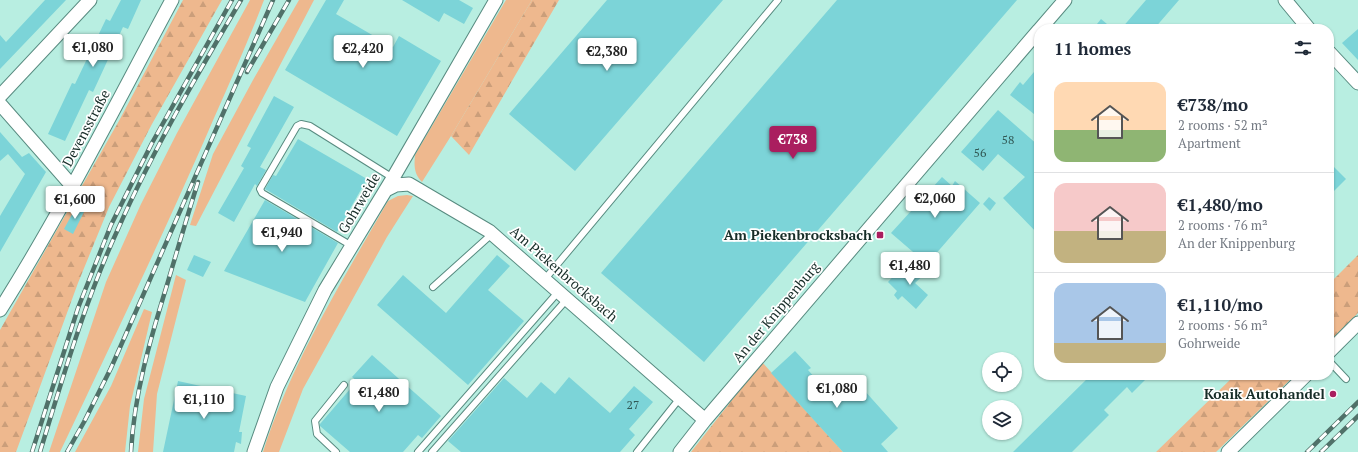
<!DOCTYPE html>
<meta charset="utf-8">
<style>
body{margin:0;font-family:"PT Serif",serif;background:#f2f2f3;color:#1f2937;height:100vh;display:flex;flex-direction:column;font-size:15px;white-space:nowrap}
*{box-sizing:border-box;margin:0}
p{font-size:13px;color:#747a83}
.icon{flex:none;width:22px;height:22px;fill:none;stroke:currentColor;stroke-width:2;stroke-linecap:round;stroke-linejoin:round}
.map{position:relative;flex:1;overflow:hidden}
.panel{position:absolute;left:1034px;top:24px;width:300px;height:356px;display:flex;flex-direction:column;background:#fff;border-radius:16px;box-shadow:0 1px 3px #0004}
.panel>*{flex:none}
.controls{position:absolute;left:982px;top:352px;display:grid;gap:8px}
.controls a{display:grid;place-items:center;width:40px;height:40px;border-radius:50%;background:#fff;box-shadow:0 1px 3px #0004;font-size:20px}
.price{position:absolute;translate:-50% -34px;padding:0 9px;border-radius:4px;background:#fff;color:#222;font-size:13px;line-height:26px;filter:drop-shadow(0 1px 2px #0008)}
.price::after{content:'';position:absolute;left:50%;top:24px;width:12px;height:9px;margin-left:-6px;background:inherit;clip-path:polygon(0 0,100% 0,50% 100%)}
.price.on{background:#aa1e5f;color:#fff}
ul{padding:0;list-style:none}
li{display:flex;align-items:center;gap:12px;height:100px;padding:0 20px}
li+li{border-top:1px solid #e0e1e3}
li span{display:grid;place-items:center;flex:none;width:112px;height:80px;border-radius:12px;color:#555}
li>.icon{margin-inline-start:auto}
span .icon{width:48px;height:48px;fill:#fffc;stroke-width:1}
li b{font-size:17px}
h2{display:flex;justify-content:space-between;align-items:center;height:48px;padding:0 20px;font-size:17px}
.map>svg:first-child{display:block}
.green{fill:#eeb88e}
.forest{fill:url(#forest-firs)}
.building{fill:#7cd4d8}
.lines{fill:none;stroke-linecap:round;stroke-linejoin:round}
.lane-casing{stroke:#588b80;stroke-width:8}
.street-casing{stroke:#588b80;stroke-width:15}
.lane{stroke:#fff;stroke-width:6}
.street{stroke:#fff;stroke-width:13}
.rail-casing{stroke:#507169;stroke-width:4.5}
.rail{stroke:#fff;stroke-width:3;stroke-dasharray:9;stroke-linecap:butt}
.poi-dot{fill:#aa1e5f;stroke:#fff;stroke-width:1.5}
.labels{text-anchor:middle;stroke-width:3.5;stroke-linejoin:round;paint-order:stroke}
.number-label{font-size:12px;fill:#305754}
.street-label{font-size:14px;fill:#172d28;stroke:#fff}
.poi-label{font-size:14px;font-weight:bold;fill:#172d28;stroke:#fff;text-anchor:end}
</style>
<div class="map">
<svg width="1358" height="452" viewBox="0 0 1358 452">
<defs>
<pattern id="forest-firs" width="22" height="20" patternUnits="userSpaceOnUse"><rect width="22" height="20" fill="#eeb88e"/><path d="M5 1l3.5 6h-7zM16 11l3.5 6h-7z" fill="#cb9e7a"/></pattern>
</defs>
<rect width="100%" height="100%" fill="#b8eee1"/>
<path class="green" d="M250 0H264C245 50 222 99 201 148 156 250 108 351 60 452H49L106 282 141 204 177 133Z
M299 0H314L196 226 190 225 213 154 253 80Z
M506 0H532L451 136 422 182C414 174 414 166 415 155Z
M407 195 413 196 387 237 303 389 279 452H263C292 361 341 283 388 201L398 196Z
M176 275 186 280 157 394 153 452H138L144 399Z
M144 309 152 312 130 406 125 452H75L111 386Z"/>
<path class="forest" d="M183 0H222L152 124 109 207 78 283 16 452H0V330L120 119Z
M532 0H559L469 155 451 136Z
M1358 255V313L1329 342V284Z
M762 362 843 452H691Z
M1235 375H1295L1216 452H1156Z"/>
<path class="building" d="M45 0H66L0 69V35L6 42Z
M121 0H141L128 29 123 27 93 92 89 90 65 141 48 134 72 83 75 84 106 19 110 21Z
M326 0H344L336 14 393 47 399 36 441 61 397 136 285 70Z
M402 0H459L473 8 464 24 444 13 439 22Z
M607 0H723L575 171 509 114Z
M837 0H1017L704 362 601 273Z
M1146 0H1179L1154 29H1121Z
M1101 19 1113 29H1093Z
M1358 29V60L1342 43Z
M1039 66V118L1010 95 1020 82 1023 85Z
M274 96 294 107 260 167 266 170 257 186 255 184 234 222 218 213 244 168 241 166 251 148 247 146Z
M998 110 1039 146V235L1003 198 1025 177 998 154 983 171 961 152Z
M0 132 22 157 29 153 46 172 0 252V216L25 174 8 154 0 161Z
M298 139 367 179 337 232 265 189 273 175 276 176Z
M1329 162 1346 179 1329 196Z
M942 177 952 186 955 181 980 203 927 264 891 233Z
M989 197 996 203 990 211 983 204Z
M265 200 338 243 305 302 224 271Z
M77 205 85 210 73 234 64 229Z
M194 255 211 262 203 277 187 270Z
M497 255 510 266 488 290 524 321 468 385 377 305 403 275 446 313Z
M922 262 930 269 915 283 928 295 916 309 902 296 898 300 894 295 897 291 888 282 900 269 909 277Z
M795 351 811 368 808 370 834 399 855 380 898 428 881 444 888 452H843L771 373Z
M372 355 441 416 422 438 418 435 403 452H350L320 426V424L357 381 352 377Z
M1091 375H1150L1132 393 1127 387 1104 410 1109 415 1072 452H1013Z
M569 377 610 413 634 386 653 402 629 429 635 435 620 452H461L448 441 504 378 527 398 541 382 555 394Z
M178 381 246 396 239 432H242L241 444 236 442 234 452H163Z"/>
<g class="lines">
<defs>
<path id="lane" d="M352 246 262 193 260 189 297 126 301 124 310 126 393 178
M545 279 778 0
M433 287 493 233
M1329 361 1346 379
M336 452 317 434 315 421 344 385
M418 452 559 291
M432 452 568 298
M637 452 680 398"/>
<path id="street" d="M1285 0 1309 29
M1040 29 1065 0
M1329 52 1358 83
M0 96 90 0
M0 104 73 187
M386 190 396 185 409 184 489 231 705 420
M0 310C63 210 116 104 172 0
M1329 352 1358 323
M254 452 277 387 325 290 393 178 496 0
M680 452 705 420 1039 30
M1228 452 1306 375"/>
</defs>
<use href="#lane" class="lane-casing"/>
<use href="#street" class="street-casing"/>
<use href="#lane" class="lane"/>
<use href="#street" class="street"/>
<defs>
<path id="rail" d="M247 72 289 0
M32 452 78 308 111 225 152 143 232 0
M40 452C63 377 85 301 118 229 153 150 197 75 241 0
M67 452 84 422 111 368 273 0
M131 452C134 395 150 340 167 285 177 251 187 217 198 182
M1307 452 1358 402
M1321 452 1358 416"/>
</defs>
<use href="#rail" class="rail-casing"/>
<use href="#rail" class="rail"/>
</g>
<g class="poi-dot">
<rect x="876" y="231" width="8" height="8" rx="2"/>
<circle cx="1333" cy="394" r="4"/>
</g>
<g class="labels">
<g class="number-label">
<text x="1008" y="144">58</text>
<text x="980" y="157">56</text>
<text x="633" y="409">27</text>
</g>
<g class="street-label">
<text transform="translate(86 128) rotate(-62)" y="5">Devensstraße</text>
<text transform="translate(359 203) rotate(-59)" y="5">Gohrweide</text>
<text transform="translate(564 274) rotate(41)" y="5">Am Piekenbrocksbach</text>
<text transform="translate(776 312) rotate(-50)" y="5">An der Knippenburg</text>
</g>
<g class="poi-label">
<text x="872" y="240">Am Piekenbrocksbach</text>
<text x="1325" y="399">Koaik Autohandel</text>
</g>
</g>
</svg>
<div class="controls">
<a><svg class="icon" aria-label="locate" viewBox="0 0 24 24"><circle cx="12" cy="12" r="6"/><path d="M12 2v4M12 18v4M2 12h4M18 12h4"/></svg></a>
<a><svg class="icon" aria-label="layers" viewBox="0 0 24 24"><path d="M12 4l9 5-9 5-9-5zM3 14l9 5 9-5"/></svg></a>
</div>
<b class="price" style="left:93px;top:68px">€1,080</b>
<b class="price" style="left:363px;top:69px">€2,420</b>
<b class="price" style="left:607px;top:72px">€2,380</b>
<b class="price on" style="left:793px;top:160px">€738</b>
<b class="price" style="left:935px;top:219px">€2,060</b>
<b class="price" style="left:75px;top:220px">€1,600</b>
<b class="price" style="left:282px;top:253px">€1,940</b>
<b class="price" style="left:910px;top:286px">€1,480</b>
<b class="price" style="left:837px;top:409px">€1,080</b>
<b class="price" style="left:379px;top:413px">€1,480</b>
<b class="price" style="left:204px;top:420px">€1,110</b>
<section class="panel">
<h2>11 homes<svg class="icon" aria-label="filters" viewBox="0 0 24 24"><path d="M4 7h16M4 17h16"/><circle cx="9" cy="7" r="2"/><circle cx="15" cy="17" r="2"/></svg></h2>
<ul>
<li><span style="background:linear-gradient(#ffd9b3 60%,#8fb573 0)"><svg class="icon" aria-label="home" viewBox="0 0 24 24"><path d="M3 11l9-7 9 7M6 9v11h12V9"/></svg></span><div><b>€738/mo</b><p>2 rooms · 52 m²</p><p>Apartment</p></div></li>
<li><span style="background:linear-gradient(#f6c9c9 60%,#c2b280 0)"><svg class="icon" aria-label="home" viewBox="0 0 24 24"><path d="M3 11l9-7 9 7M6 9v11h12V9"/></svg></span><div><b>€1,480/mo</b><p>2 rooms · 76 m²</p><p>An der Knippenburg</p></div></li>
<li><span style="background:linear-gradient(#a9c7e8 75%,#c2b280 0)"><svg class="icon" aria-label="home" viewBox="0 0 24 24"><path d="M3 11l9-7 9 7M6 9v11h12V9"/></svg></span><div><b>€1,110/mo</b><p>2 rooms · 56 m²</p><p>Gohrweide</p></div></li>
</ul>
</section>
</div>
